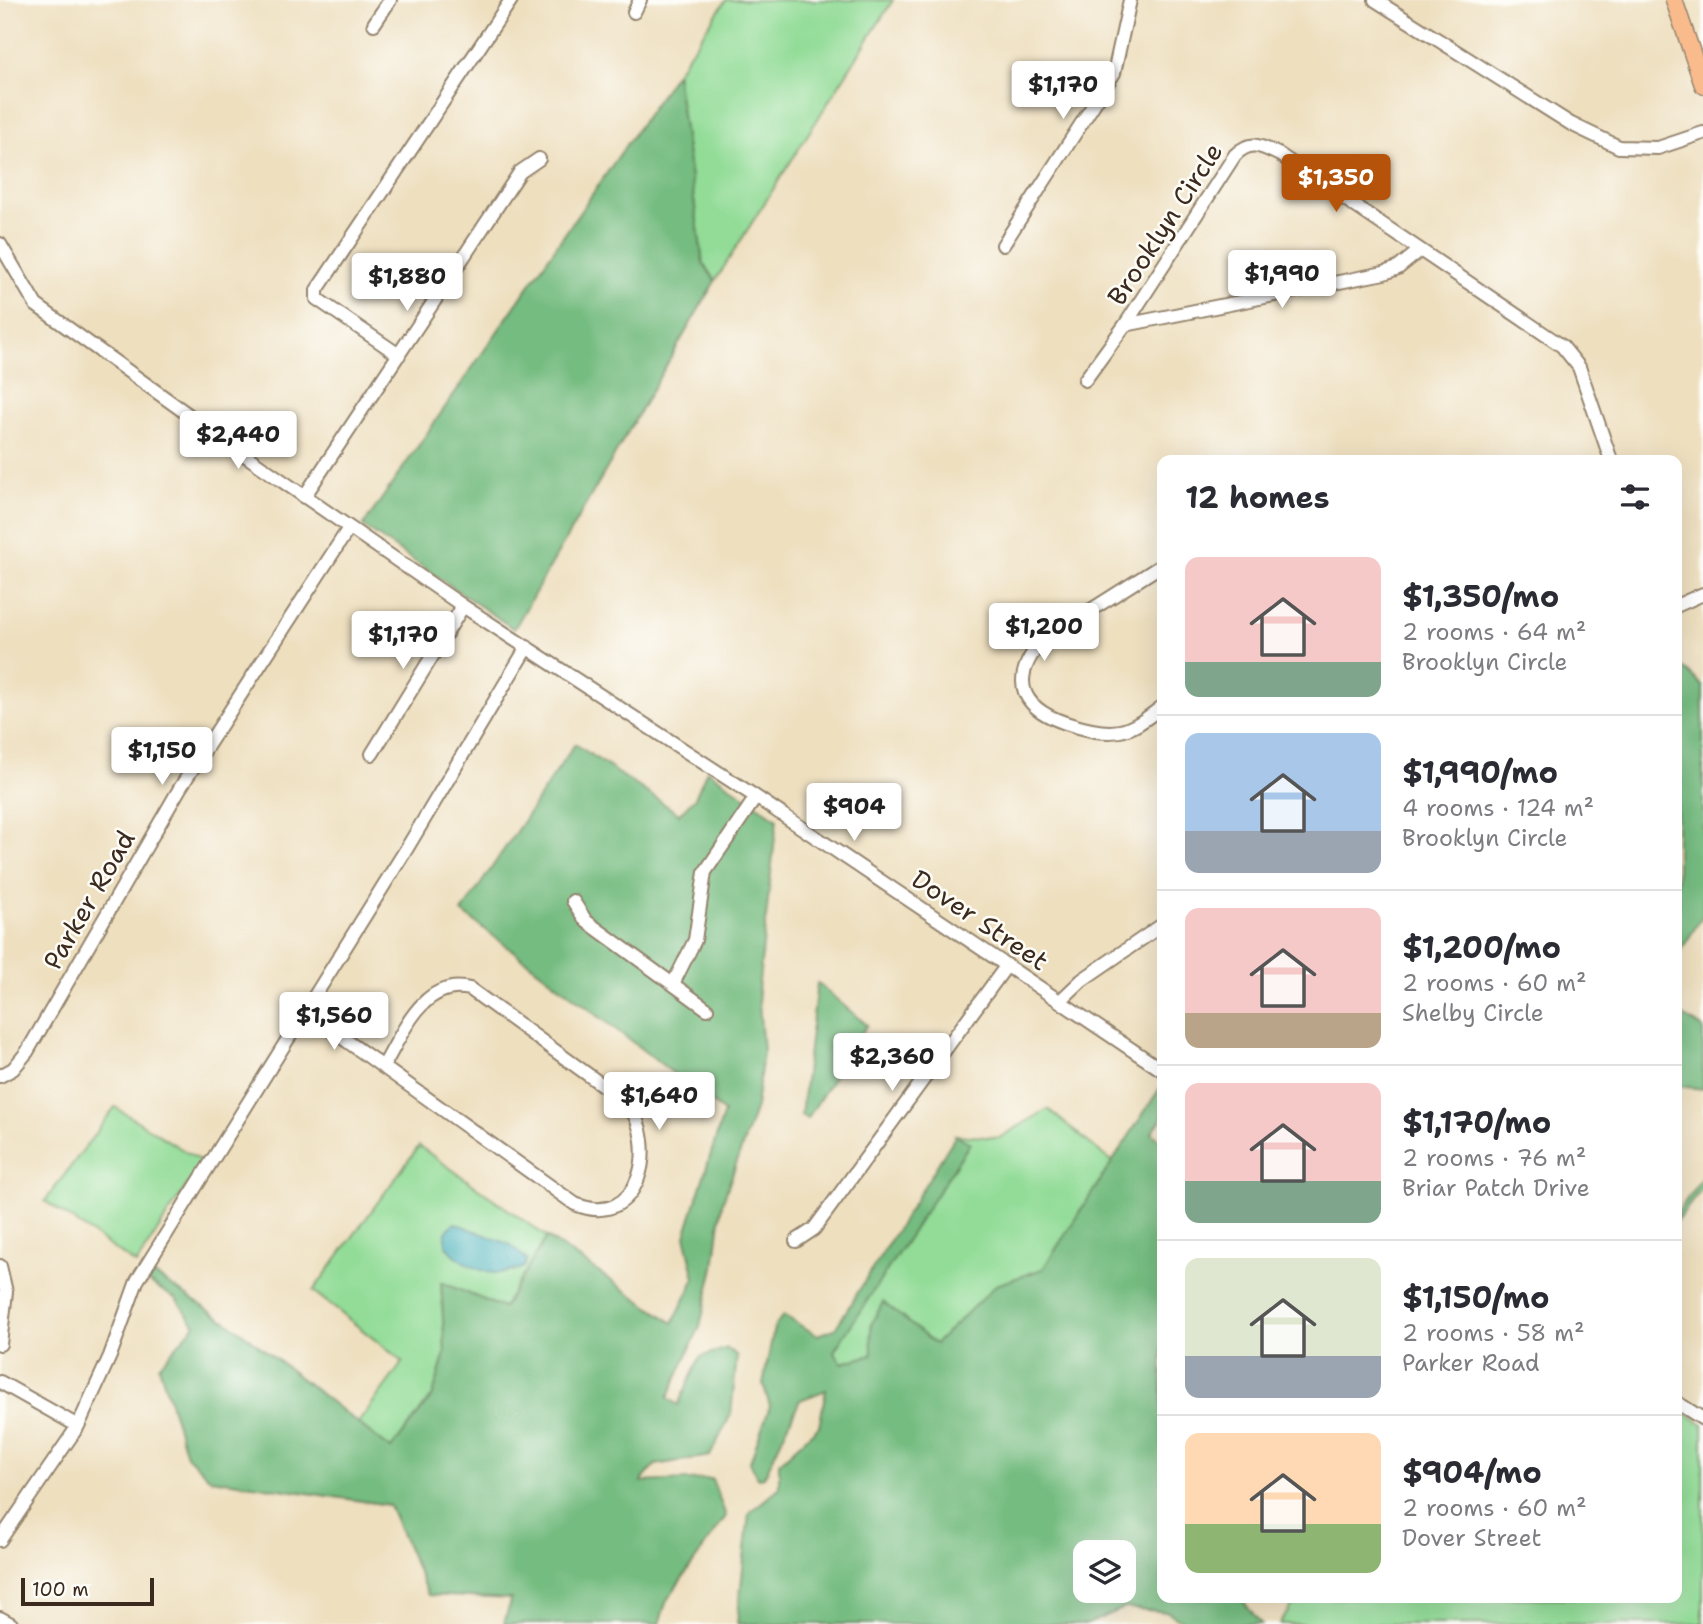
<!DOCTYPE html>
<meta charset="utf-8">
<style>
body{margin:0;font-family:"Shantell Sans",sans-serif;background:#f7f7f7;color:#2b2b33;height:100vh;display:flex;flex-direction:column;font-size:26px;white-space:nowrap}
*{box-sizing:border-box;margin:0}
p{font-size:23px;color:#7c7c81}
.icon{flex:none;width:38px;height:38px;fill:none;stroke:currentColor;stroke-width:2;stroke-linecap:round;stroke-linejoin:round}
.map{position:relative;flex:1;overflow:hidden}
.side{position:absolute;left:1157px;top:455px;width:525px;height:1148px;display:flex;flex-direction:column;background:#fff;border-radius:14px;box-shadow:0 7px 28px #0002}
.side>*{flex:none}
.controls{position:absolute;left:1073px;top:1540px;display:grid;gap:14px}
.controls a{display:grid;place-items:center;width:63px;height:63px;border-radius:14px;background:#fff;box-shadow:0 7px 28px #0002;font-size:35px}
.scale{position:absolute;left:21px;bottom:18px;width:133px;box-sizing:border-box;padding-left:7px;border:4px solid #3b2a1e;border-top:0;font-size:19px;line-height:24px;white-space:nowrap;color:#3b2a1e;-webkit-text-stroke:5px #fdfcf7;paint-order:stroke}
.price{position:absolute;translate:-50% -60px;padding:0 16px;border-radius:7px;background:#fff;color:#222;font-size:23px;line-height:46px;filter:drop-shadow(0 2px 4px #0008)}
.price::after{content:'';position:absolute;left:50%;top:42px;width:21px;height:16px;margin-left:-10px;background:inherit;clip-path:polygon(0 0,100% 0,50% 100%)}
.price.current{background:#b45309;color:#fff}
ul{padding:0;list-style:none}
li{display:flex;align-items:center;gap:21px;height:175px;padding:0 28px}
li+li{border-top:2px solid #e1e1e2}
li span{display:grid;place-items:center;flex:none;width:196px;height:140px;border-radius:14px;color:#555}
li>.icon{margin-inline-start:auto}
span .icon{width:84px;height:84px;fill:#fffc;stroke-width:1}
li b{font-size:30px}
h2{display:flex;justify-content:space-between;align-items:center;height:84px;padding:0 28px;font-size:30px}
.map>svg:first-child{display:block}
.green{fill:#92dc97;stroke:#66835a;stroke-width:2}
.forest{fill:#75bc80;stroke:#58734f;stroke-width:2;fill-rule:evenodd}
.water{fill:#3dadb9;stroke:#3c6c6c;stroke-width:2}
.lines{fill:none;stroke-linecap:round;stroke-linejoin:round}
.minor-casing{stroke:#94846e;stroke-width:16}
.major-casing{stroke:#94846e;stroke-width:19}
.minor{stroke:#fff;stroke-width:12}
.major{stroke:#fabb8c;stroke-width:16}
.labels{text-anchor:middle;stroke-width:5;stroke-linejoin:round;paint-order:stroke}
.street-label{font-size:26px;fill:#3b2a1e;stroke:#fdfcf7}
</style>
<div class="map">
<svg width="1703" height="1624" viewBox="0 0 1703 1624">
<rect width="100%" height="100%" fill="#fdfcf7"/>
<filter id="ink" filterUnits="userSpaceOnUse"><feTurbulence type="fractalNoise" baseFrequency=".0143" numOctaves="2"/><feDisplacementMap in="SourceGraphic" scale="14" xChannelSelector="R" yChannelSelector="G"/><feConvolveMatrix kernelMatrix="1 2 1 2 8 2 1 2 1" color-interpolation-filters="sRGB"/></filter>
<filter id="wash" filterUnits="userSpaceOnUse"><feTurbulence type="fractalNoise" baseFrequency=".00686" numOctaves="4" result="noise"/><feDisplacementMap in="SourceGraphic" scale="28" xChannelSelector="R" yChannelSelector="G"/><feGaussianBlur stdDeviation="1.57" result="paint"/><feColorMatrix in="noise" values="0 0 0 0 0 0 0 0 0 0 0 0 0 0 0 0 0 1.4 0 .05"/><feComposite in="paint" operator="in"/></filter>
<g filter="url(#wash)">
<rect width="100%" height="100%" fill="#eedfbf"/>
<path class="green" d="M726 0H893L715 281 703 263 676 73Z
M115 1107 202 1162 136 1264 45 1201Z
M1048 1109 1112 1162 1043 1269 996 1285 934 1345 871 1325 873 1355 841 1363 834 1351 969 1144 956 1135 999 1138Z
M419 1146 547 1237 503 1308 441 1282 445 1353 433 1395 391 1449 358 1423 403 1362 313 1291Z
M1677 1408 1703 1424V1624H1280L1297 1598H1676Z"/>
<path class="forest" d="M676 73 703 263 715 281 514 629 363 526Z
M1677 662 1703 686V915L1677 957Z
M575 744 679 814 695 798 707 770 777 819 758 990 763 1052 756 1107 722 1204 714 1267 700 1326 668 1398 678 1405 700 1357 727 1348 737 1356 731 1414 710 1456 655 1465 641 1482 712 1479 726 1516 667 1600 659 1624H504L511 1599 428 1595 389 1505 211 1479 186 1455 159 1366 195 1325 176 1299 147 1281 150 1272 238 1329 391 1449 433 1395 445 1353 441 1282 503 1308 547 1237 673 1323 695 1278 685 1236 724 1112 462 912Z
M817 983 867 1025 807 1119 801 1115Z
M1677 1012 1703 1028V1089L1677 1086Z
M1162 1085V1118L1152 1133 1162 1142V1598H1241L1261 1624H1187L1168 1612 1124 1608 1088 1624H737L749 1513 779 1488V1463L819 1426 826 1390 800 1400 764 1477 757 1478 750 1462 770 1406 763 1384 774 1328 783 1315 817 1335 835 1329 956 1135 970 1143 834 1351 842 1363 872 1355 871 1325 883 1302 935 1344 996 1285 1043 1269ZM1085 1552H1124V1591H1085Z
M1703 1176V1187L1677 1221V1213Z"/>
<path class="water" d="M455 1223 511 1245 527 1260 524 1267C517 1270 506 1273 498 1273 476 1274 423 1244 455 1223Z"/>
</g>
<g filter="url(#ink)">
<g class="lines">
<defs>
<path id="minor" d="M1375 0 1571 124 1619 147 1658 148 1703 133
M634 12 640 0
M374 24 390 0
M0 244 36 305 236 449 463 606 756 797 1162 1070
M1003 245 1114 73 1130 0
M1125 325 1384 273 1398 268 1419 251
M399 355 317 299V290L511 0
M1085 380 1125 325 1235 155C1251 139 1261 146 1280 155L1562 346 1579 367 1611 460
M304 497 520 172 539 159
M1162 565 1042 641C1006 683 1024 711 1072 725 1088 730 1104 734 1120 731 1136 728 1149 716 1162 707
M1676 606 1703 594
M372 754 463 606
M573 901 586 921 707 1009
M673 984 695 940 705 872 756 797
M1060 1001 1082 980 1162 925
M305 1011 575 1204C640 1231 660 1144 627 1103L470 989C423 978 403 1033 383 1067
M0 1076 13 1069 27 1052 180 788 349 528
M796 1241 814 1229 1007 965
M0 1266 6 1292 0 1344
M0 1382 78 1426
M1676 1402 1703 1419
M0 1540 78 1426 110 1356 137 1281 407 848 527 647
M0 1618 11 1624"/>
<path id="major" d="M1674 0 1703 85"/>
</defs>
<use href="#minor" class="minor-casing"/>
<use href="#major" class="major-casing"/>
<use href="#minor" class="minor"/>
<use href="#major" class="major"/>
</g>
</g>
<g class="labels">
<g class="street-label">
<text transform="translate(1165 224) rotate(-57)" y="9">Brooklyn Circle</text>
<text transform="translate(89 900) rotate(-60)" y="9">Parker Road</text>
<text transform="translate(980 920) rotate(34)" y="9">Dover Street</text>
</g>
</g>
</svg>
<div class="controls">
<a><svg class="icon" aria-label="layers" viewBox="0 0 24 24"><path d="M12 4l9 5-9 5-9-5zM3 14l9 5 9-5"/></svg></a>
</div>
<div class="scale">100 m</div>
<b class="price" style="left:1063px;top:121px">$1,170</b>
<b class="price current" style="left:1336px;top:214px">$1,350</b>
<b class="price" style="left:1282px;top:310px">$1,990</b>
<b class="price" style="left:407px;top:313px">$1,880</b>
<b class="price" style="left:238px;top:471px">$2,440</b>
<b class="price" style="left:1044px;top:663px">$1,200</b>
<b class="price" style="left:403px;top:671px">$1,170</b>
<b class="price" style="left:162px;top:787px">$1,150</b>
<b class="price" style="left:854px;top:843px">$904</b>
<b class="price" style="left:334px;top:1052px">$1,560</b>
<b class="price" style="left:892px;top:1093px">$2,360</b>
<b class="price" style="left:659px;top:1132px">$1,640</b>
<section class="side">
<h2>12 homes<svg class="icon" aria-label="filters" viewBox="0 0 24 24"><path d="M4 7h16M4 17h16"/><circle cx="9" cy="7" r="2"/><circle cx="15" cy="17" r="2"/></svg></h2>
<ul>
<li><span style="background:linear-gradient(#f6c9c9 75%,#7fa58c 0)"><svg class="icon" aria-label="home" viewBox="0 0 24 24"><path d="M3 11l9-7 9 7M6 9v11h12V9"/></svg></span><div><b>$1,350/mo</b><p>2 rooms · 64 m²</p><p>Brooklyn Circle</p></div></li>
<li><span style="background:linear-gradient(#a9c7e8 70%,#9aa5b1 0)"><svg class="icon" aria-label="home" viewBox="0 0 24 24"><path d="M3 11l9-7 9 7M6 9v11h12V9"/></svg></span><div><b>$1,990/mo</b><p>4 rooms · 124 m²</p><p>Brooklyn Circle</p></div></li>
<li><span style="background:linear-gradient(#f6c9c9 75%,#b9a48a 0)"><svg class="icon" aria-label="home" viewBox="0 0 24 24"><path d="M3 11l9-7 9 7M6 9v11h12V9"/></svg></span><div><b>$1,200/mo</b><p>2 rooms · 60 m²</p><p>Shelby Circle</p></div></li>
<li><span style="background:linear-gradient(#f6c9c9 70%,#7fa58c 0)"><svg class="icon" aria-label="home" viewBox="0 0 24 24"><path d="M3 11l9-7 9 7M6 9v11h12V9"/></svg></span><div><b>$1,170/mo</b><p>2 rooms · 76 m²</p><p>Briar Patch Drive</p></div></li>
<li><span style="background:linear-gradient(#dfe7d0 70%,#9aa5b1 0)"><svg class="icon" aria-label="home" viewBox="0 0 24 24"><path d="M3 11l9-7 9 7M6 9v11h12V9"/></svg></span><div><b>$1,150/mo</b><p>2 rooms · 58 m²</p><p>Parker Road</p></div></li>
<li><span style="background:linear-gradient(#ffd9b3 65%,#8fb573 0)"><svg class="icon" aria-label="home" viewBox="0 0 24 24"><path d="M3 11l9-7 9 7M6 9v11h12V9"/></svg></span><div><b>$904/mo</b><p>2 rooms · 60 m²</p><p>Dover Street</p></div></li>
</ul>
</section>
</div>
